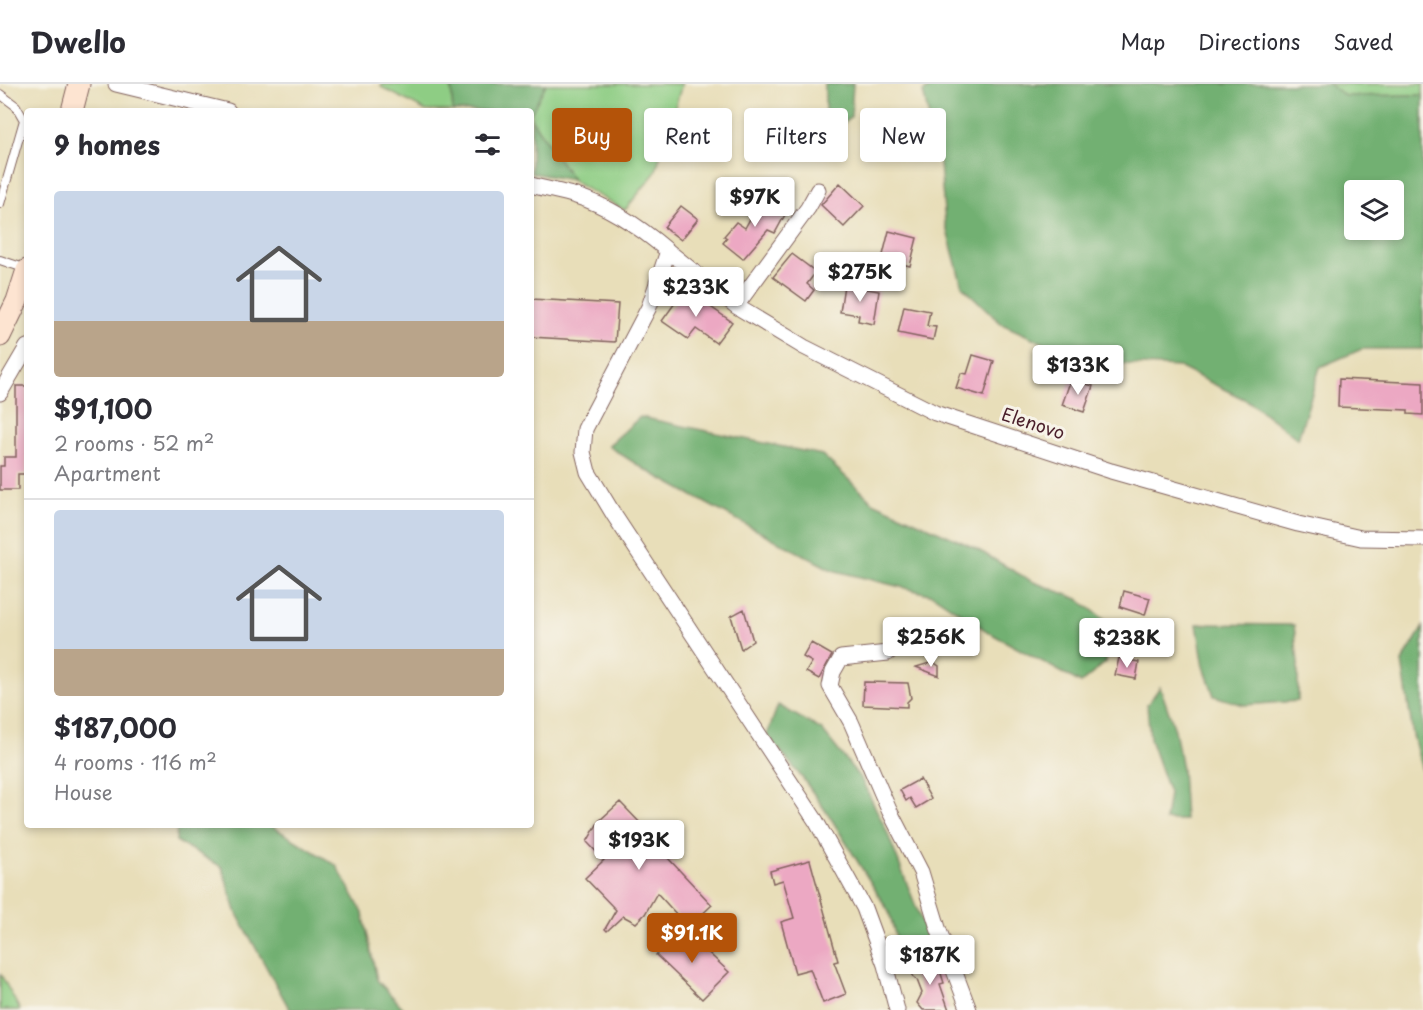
<!DOCTYPE html>
<meta charset="utf-8">
<style>
body{margin:0;font-family:"Playpen Sans",sans-serif;background:#f2f2f3;color:#2b2b33;height:100vh;display:flex;flex-direction:column;font-size:22px;white-space:nowrap}
*{box-sizing:border-box;margin:0}
p{font-size:20px;color:#7c7c81}
.icon{flex:none;width:33px;height:33px;fill:none;stroke:currentColor;stroke-width:2;stroke-linecap:round;stroke-linejoin:round}
.map{position:relative;flex:1;overflow:hidden}
.details{position:absolute;left:24px;top:24px;width:510px;height:720px;display:flex;flex-direction:column;background:#fff;border-radius:6px;box-shadow:0 3px 9px #0003}
.details>*{flex:none}
.top-card{position:absolute;left:552px;top:24px;width:570px;height:54px;display:flex;gap:12px}
.buttons{position:absolute;left:1344px;top:96px;display:grid;gap:12px}
.buttons a{display:grid;place-items:center;width:60px;height:60px;border-radius:6px;background:#fff;box-shadow:0 3px 9px #0003;font-size:30px}
.price{position:absolute;translate:-50% -51px;padding:0 14px;border-radius:6px;background:#fff;color:#222;font-size:20px;line-height:39px;filter:drop-shadow(0 2px 3px #0008)}
.price::after{content:'';position:absolute;left:50%;top:36px;width:18px;height:14px;margin-left:-9px;background:inherit;clip-path:polygon(0 0,100% 0,50% 100%)}
.price.on{background:#b45309;color:#fff}
ul{padding:0;list-style:none}
li{display:grid;align-content:center;gap:12px;height:318px;padding:0 30px}
li+li{border-top:2px solid #e1e1e2}
li span{display:grid;place-items:center;height:186px;border-radius:6px;color:#555}
li>.icon{margin-inline-start:auto}
span .icon{width:108px;height:108px;fill:#fffc;stroke-width:1}
li b{font-size:26px}
h2{display:flex;justify-content:space-between;align-items:center;height:72px;padding:0 30px;font-size:26px}
.pill{padding:0 21px;border-radius:6px;background:#fff;box-shadow:0 3px 9px #0003;font-size:21px;line-height:54px}
.pill.on{background:#b45309;color:#fff}
header{display:flex;align-items:center;gap:36px;box-sizing:border-box;height:84px;padding:0 30px;background:#fff;border-bottom:2px solid #e1e1e2}
header strong{font-size:28px}
nav{display:flex;gap:33px;margin-inline-start:auto;font-size:21px}
.map>svg:first-child{display:block}
.green{fill:#8ecd84;stroke:#6c7658;stroke-width:1.5}
.forest{fill:#72b072;stroke:#5e684e;stroke-width:1.5;fill-rule:evenodd}
.building{fill:#eca8c3}
.lines{fill:none;stroke-linecap:round;stroke-linejoin:round}
.lane-casing{stroke:#81625d;stroke-width:10}
.street-casing{stroke:#81625d;stroke-width:17}
.secondary-casing{stroke:#81625d;stroke-width:23}
.lane{stroke:#fff;stroke-width:8}
.street{stroke:#fff;stroke-width:15}
.secondary{stroke:#fde4d1;stroke-width:21}
.labels{text-anchor:middle;stroke-width:6;stroke-linejoin:round;paint-order:stroke}
.street-label{font-size:18px;fill:#4a1f2b;stroke:#f7f3e8}
</style>
<header>
<strong>Dwello</strong>
<nav><a>Map</a><a>Directions</a><a>Saved</a></nav>
</header>
<div class="map">
<svg width="1423" height="926" viewBox="0 0 1423 926">
<rect width="100%" height="100%" fill="#f7f3e8"/>
<filter id="ink" filterUnits="userSpaceOnUse"><feTurbulence type="fractalNoise" baseFrequency=".0167" numOctaves="2"/><feDisplacementMap in="SourceGraphic" scale="12" xChannelSelector="R" yChannelSelector="G"/><feConvolveMatrix kernelMatrix="1 2 1 2 8 2 1 2 1" color-interpolation-filters="sRGB"/></filter>
<filter id="wash" filterUnits="userSpaceOnUse"><feTurbulence type="fractalNoise" baseFrequency=".008" numOctaves="4" result="noise"/><feDisplacementMap in="SourceGraphic" scale="24" xChannelSelector="R" yChannelSelector="G"/><feGaussianBlur stdDeviation="1.35" result="paint"/><feColorMatrix in="noise" values="0 0 0 0 0 0 0 0 0 0 0 0 0 0 0 0 0 1.4 0 .05"/><feComposite in="paint" operator="in"/></filter>
<g filter="url(#wash)">
<rect width="100%" height="100%" fill="#e8deb9"/>
<path class="green" d="M382 0H451L453 27H426L381 3Z
M546 0H682L655 89 625 126 579 101 573 96 531 35V29Z
M1328 0H1423V11L1345 12Z
M0 889 20 926H0Z"/>
<path class="forest" d="M451 0H546L531 29V27H453Z
M825 0H853L851 33 825 55Z
M936 0H1328L1345 12 1423 11V265H1362L1320 283 1298 355 1248 317 1179 283 1085 278 1002 240 962 202 945 139 940 80 923 8ZM1354 106H1394V146H1354Z
M531 35 573 96 531 89Z
M640 333 822 371 873 418 973 463 1031 497 1078 515 1110 540 1106 578 1081 599 990 549 933 511 832 486 713 423 644 385 608 362Z
M1197 540 1294 541 1298 579V617L1244 621 1214 612 1204 583Z
M1423 543V690L1413 651 1402 578Z
M1160 603 1175 646 1182 685 1185 736H1165L1169 709 1150 655 1147 621Z
M778 621 822 646 861 695 885 743 930 859 901 873 889 828 832 736 804 696 767 651Z
M177 741H270L336 781 363 829 377 896 405 926H290L237 830 222 783 176 757Z"/>
<g id="blocks">
<path class="building" d="M840 99 864 122 844 143 821 121Z
M762 113 787 127 775 149 768 146 743 175 723 159 727 154 724 152 736 138 745 144Z
M681 122 698 135 681 156 664 143Z
M889 147 917 154 910 182 882 175Z
M792 170 816 188 807 200 814 206 806 217 773 193Z
M844 201 879 207 874 240 858 237 859 231 840 228Z
M685 205 732 238 716 259 696 245 688 255 662 237Z
M531 215 618 220 615 258 531 253Z
M904 222 930 227 927 242 936 243 933 256 898 249Z
M973 271 994 277 984 312 956 304 961 289 967 290Z
M1071 295 1093 302 1084 328 1062 321Z
M1339 295 1423 299V331L1408 330V326L1338 323Z
M16 302H27V390H18V406H0V382H4V373H16Z
M1124 507 1150 514 1145 531 1120 523Z
M744 525 753 557 741 565 731 532Z
M811 559 832 571 819 595 806 588 812 578 803 573Z
M1119 574 1139 578 1136 595 1115 591Z
M933 578 939 582V592L916 583Z
M864 598 908 599 911 614 907 618V623L863 621Z
M920 695 931 715 916 724 910 714 906 717 900 706Z
M620 718 670 770 667 773 712 821 695 837 690 845 657 809 645 830 636 839 623 832 607 847 605 845 616 826 585 794 604 776 587 758 599 737Z
M810 776 838 877 834 878 846 910 823 919 810 885 795 889 781 838 794 834 783 796 773 799 770 787Z
M682 844 729 888 702 915 656 871Z
M936 874 944 899 940 900 949 926H923L917 919 922 909 917 896 913 892 912 883Z"/>
</g>
</g>
<g filter="url(#ink)">
<use href="#blocks" fill-opacity="0" stroke="#81625d" stroke-width="1.5"/>
<g class="lines">
<defs>
<path id="lane" d="M0 10 16 22 24 36 0 120
M0 176 27 185"/>
<path id="street" d="M116 0 228 27
M531 101C546 105 562 108 576 112 610 122 641 144 668 167L649 223 585 345 583 368 588 388 614 431 816 737 864 824 885 881 897 926
M668 167 736 222 804 263 935 329 1111 387 1298 440 1361 454 1423 455
M736 222 808 124 818 106
M0 309 27 263
M888 569 841 574 833 588 830 602 851 638 889 726 921 788 938 844 969 926"/>
<path id="secondary" d="M72 27 79 0
M0 252 17 217 27 186"/>
</defs>
<use href="#lane" class="lane-casing"/>
<use href="#street" class="street-casing"/>
<use href="#secondary" class="secondary-casing"/>
<use href="#lane" class="lane"/>
<use href="#street" class="street"/>
<use href="#secondary" class="secondary"/>
</g>
</g>
<g class="labels">
<g class="street-label">
<text transform="translate(1033 340) rotate(18)" y="6">Elenovo</text>
</g>
</g>
</svg>
<div class="buttons">
<a><svg class="icon" aria-label="layers" viewBox="0 0 24 24"><path d="M12 4l9 5-9 5-9-5zM3 14l9 5 9-5"/></svg></a>
</div>
<b class="price" style="left:755px;top:144px">$97K</b>
<b class="price" style="left:860px;top:219px">$275K</b>
<b class="price" style="left:696px;top:234px">$233K</b>
<b class="price" style="left:1078px;top:312px">$133K</b>
<b class="price" style="left:931px;top:584px">$256K</b>
<b class="price" style="left:1127px;top:585px">$238K</b>
<b class="price" style="left:639px;top:787px">$193K</b>
<b class="price on" style="left:692px;top:880px">$91.1K</b>
<b class="price" style="left:930px;top:902px">$187K</b>
<div class="top-card">
<a class="pill on">Buy</a>
<a class="pill">Rent</a>
<a class="pill">Filters</a>
<a class="pill">New</a>
</div>
<section class="details">
<h2>9 homes<svg class="icon" aria-label="filters" viewBox="0 0 24 24"><path d="M4 7h16M4 17h16"/><circle cx="9" cy="7" r="2"/><circle cx="15" cy="17" r="2"/></svg></h2>
<ul>
<li><span style="background:linear-gradient(#c9d6e8 70%,#b9a48a 0)"><svg class="icon" aria-label="home" viewBox="0 0 24 24"><path d="M3 11l9-7 9 7M6 9v11h12V9"/></svg></span><div><b>$91,100</b><p>2 rooms · 52 m²</p><p>Apartment</p></div></li>
<li><span style="background:linear-gradient(#c9d6e8 75%,#b9a48a 0)"><svg class="icon" aria-label="home" viewBox="0 0 24 24"><path d="M3 11l9-7 9 7M6 9v11h12V9"/></svg></span><div><b>$187,000</b><p>4 rooms · 116 m²</p><p>House</p></div></li>
</ul>
</section>
</div>
